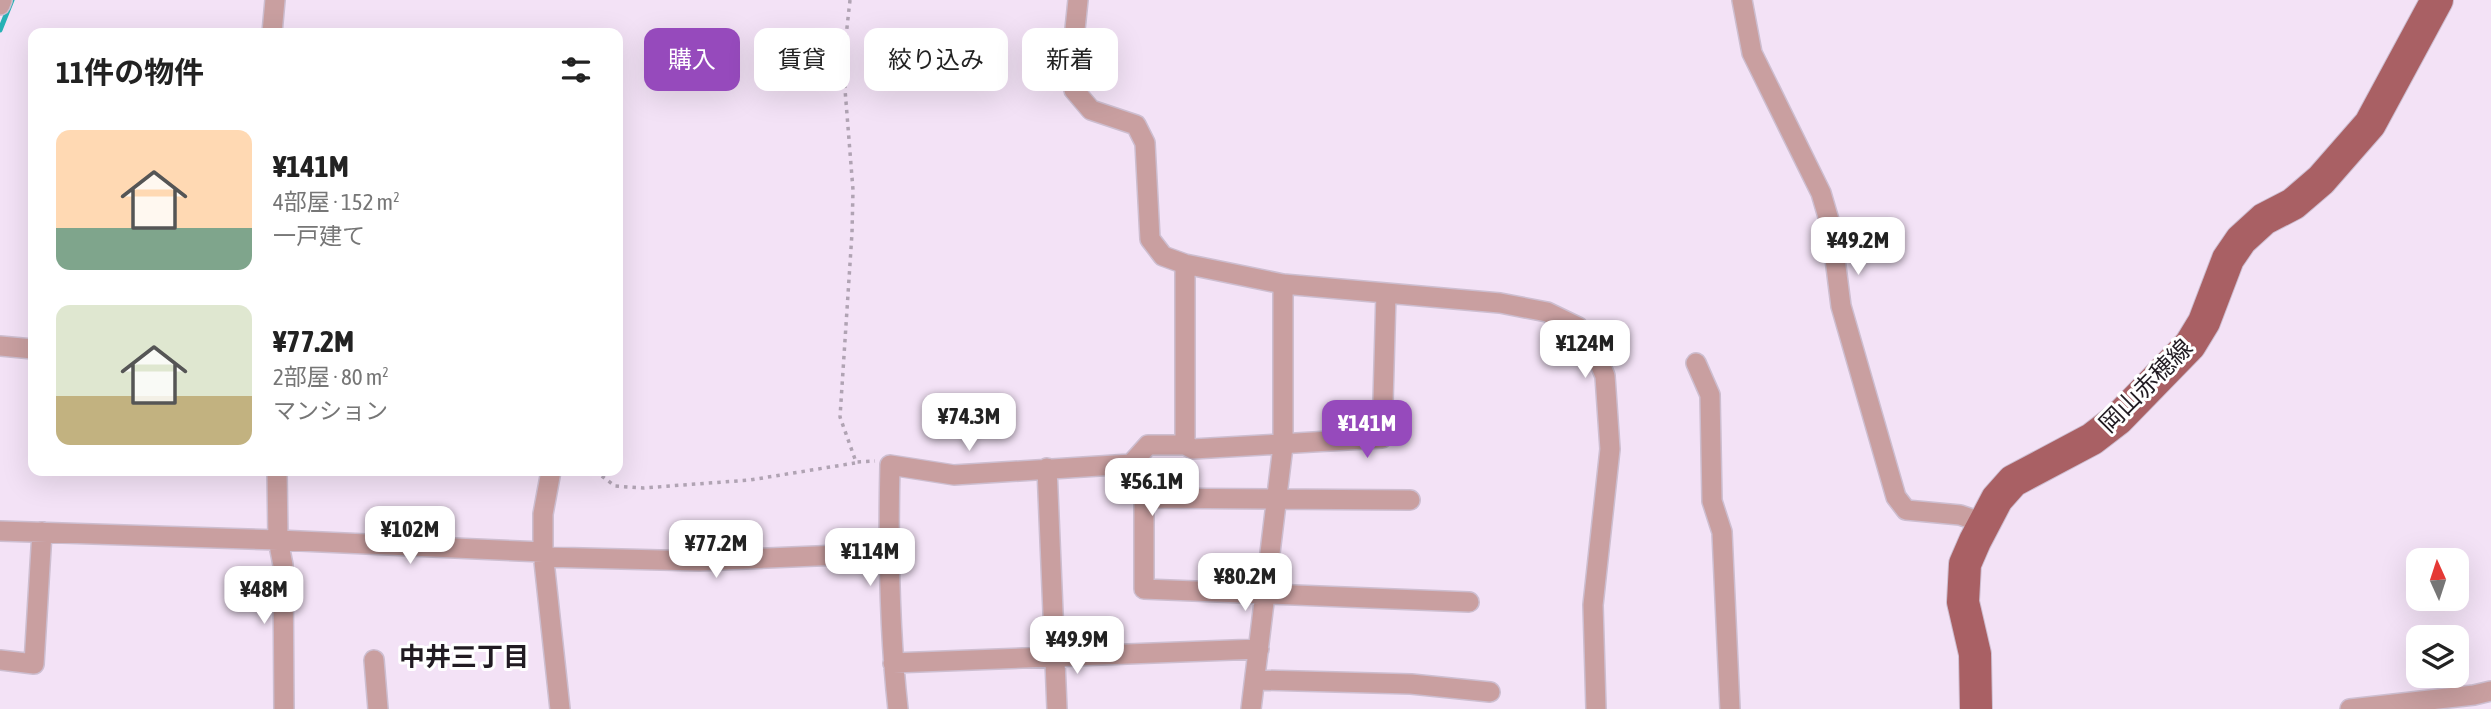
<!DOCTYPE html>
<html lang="ja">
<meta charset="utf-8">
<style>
body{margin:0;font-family:"Asap Condensed","Noto Sans JP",sans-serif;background:#f2f2f2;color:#222;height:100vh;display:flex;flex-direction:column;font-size:26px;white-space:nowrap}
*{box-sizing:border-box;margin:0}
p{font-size:23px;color:#767676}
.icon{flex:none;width:38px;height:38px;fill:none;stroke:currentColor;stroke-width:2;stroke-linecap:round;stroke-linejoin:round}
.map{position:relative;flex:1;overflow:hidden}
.sheet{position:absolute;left:28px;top:28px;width:595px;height:448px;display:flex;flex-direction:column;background:#fff;border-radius:14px;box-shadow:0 7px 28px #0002}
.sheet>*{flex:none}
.guide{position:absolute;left:644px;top:28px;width:665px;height:63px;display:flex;gap:14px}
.needle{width:46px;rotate:357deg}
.controls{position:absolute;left:2406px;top:548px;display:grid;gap:14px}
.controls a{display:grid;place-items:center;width:63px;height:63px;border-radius:14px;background:#fff;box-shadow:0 7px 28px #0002;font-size:35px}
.price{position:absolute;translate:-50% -60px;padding:0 16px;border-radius:14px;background:#fff;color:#222;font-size:23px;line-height:46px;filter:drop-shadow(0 2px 4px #0008)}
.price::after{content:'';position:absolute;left:50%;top:42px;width:21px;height:16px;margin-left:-10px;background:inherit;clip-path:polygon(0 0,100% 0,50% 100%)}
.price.active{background:#964abc;color:#fff}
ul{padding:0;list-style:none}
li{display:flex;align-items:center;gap:21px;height:175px;padding:0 28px}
li span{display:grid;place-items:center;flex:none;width:196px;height:140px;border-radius:14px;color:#555}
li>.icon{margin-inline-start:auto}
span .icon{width:84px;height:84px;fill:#fffc;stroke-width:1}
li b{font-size:30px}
h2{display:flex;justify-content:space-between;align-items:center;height:84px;padding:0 28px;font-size:30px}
.tag{padding:0 24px;border-radius:14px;background:#fff;box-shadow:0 7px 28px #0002;font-size:24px;line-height:63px}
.tag.active{background:#964abc;color:#fff}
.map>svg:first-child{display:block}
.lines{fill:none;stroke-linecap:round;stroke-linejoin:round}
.stream{stroke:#26b1b5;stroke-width:5}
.street-casing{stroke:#cdbed0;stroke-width:22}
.primary-casing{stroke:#cdbed0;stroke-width:34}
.path{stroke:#b0a3b3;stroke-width:3.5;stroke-dasharray:3.5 5;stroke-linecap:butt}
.street{stroke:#c99fa0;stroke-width:19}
.primary{stroke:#a96064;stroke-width:32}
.labels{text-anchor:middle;stroke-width:6;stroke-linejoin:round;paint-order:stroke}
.street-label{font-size:24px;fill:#211b22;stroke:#fff}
.neighbourhood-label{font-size:26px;font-weight:bold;fill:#211b22;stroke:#fff}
</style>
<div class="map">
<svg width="2491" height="709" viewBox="0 0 2491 709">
<rect width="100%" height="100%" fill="#f3e2f6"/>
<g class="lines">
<path class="stream" d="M0 30 12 0"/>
<defs>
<path id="street" d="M1078 0 1071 68 1074 90 1091 110 1136 125 1145 143 1150 239 1163 256 1185 264 1283 284 1500 303 1547 312 1578 327 1592 344 1605 376 1610 449 1593 605 1596 709
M1742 0 1752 53 1821 193 1831 227 1841 306 1896 497 1906 510 1960 515 1984 523
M0 5 2 0
M272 33 275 0
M0 346 33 349
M1696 363 1710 395 1712 501 1722 532 1730 709
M1185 445 1193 449 1382 438 1386 293
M1131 464 1148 445H1185V264
M1047 468 1057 709
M277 471 278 540 283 565 284 709
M551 471 543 514V552L560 709
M1144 498V589L1469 602
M0 531 278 540 543 552
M544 557 699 561 888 553
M0 660 34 664 42 532
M374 660 378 709
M893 663 1259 649
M1256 680 1411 684 1490 692
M898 709C889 628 888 547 890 465L954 475 1131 464 1139 472 1144 498 1410 500
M1251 709 1283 446V284
M2350 709 2474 695 2491 691"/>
<path id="primary" d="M1976 709 1975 654 1963 602 1965 564 1975 541 1997 499 2013 481 2092 439 2118 419 2190 345 2204 322 2228 259 2241 240 2264 219 2293 204 2321 180 2370 124 2437 0"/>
</defs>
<use href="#street" class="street-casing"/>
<use href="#primary" class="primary-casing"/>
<path class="path" d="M850 0 843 64 853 190 852 233 840 417 856 462 875 461
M595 471 615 486 643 488 750 480 855 463"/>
<use href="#street" class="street"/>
<use href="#primary" class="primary"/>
</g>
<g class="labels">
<g class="street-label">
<text transform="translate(2146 386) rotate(-45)" y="8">岡山赤穂線</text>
</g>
<g class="neighbourhood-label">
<text x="464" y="666">中井三丁目</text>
</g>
</g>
</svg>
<div class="controls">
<a><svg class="needle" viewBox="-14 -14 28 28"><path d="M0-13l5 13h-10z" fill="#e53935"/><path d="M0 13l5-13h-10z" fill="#767676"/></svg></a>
<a><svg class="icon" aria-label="layers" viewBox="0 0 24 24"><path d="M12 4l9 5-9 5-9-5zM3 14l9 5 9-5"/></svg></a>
</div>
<b class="price" style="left:1858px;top:277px">¥49.2M</b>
<b class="price" style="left:1585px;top:380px">¥124M</b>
<b class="price" style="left:969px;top:453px">¥74.3M</b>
<b class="price active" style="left:1367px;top:460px">¥141M</b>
<b class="price" style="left:1152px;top:518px">¥56.1M</b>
<b class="price" style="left:410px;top:566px">¥102M</b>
<b class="price" style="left:716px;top:580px">¥77.2M</b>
<b class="price" style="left:870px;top:588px">¥114M</b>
<b class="price" style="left:1245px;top:613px">¥80.2M</b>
<b class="price" style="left:264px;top:626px">¥48M</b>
<b class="price" style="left:1077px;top:676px">¥49.9M</b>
<div class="guide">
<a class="tag active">購入</a>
<a class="tag">賃貸</a>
<a class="tag">絞り込み</a>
<a class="tag">新着</a>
</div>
<section class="sheet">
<h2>11件の物件<svg class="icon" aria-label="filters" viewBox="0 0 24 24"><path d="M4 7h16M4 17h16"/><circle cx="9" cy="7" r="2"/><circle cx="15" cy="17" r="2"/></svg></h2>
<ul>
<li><span style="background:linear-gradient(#ffd9b3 70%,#7fa58c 0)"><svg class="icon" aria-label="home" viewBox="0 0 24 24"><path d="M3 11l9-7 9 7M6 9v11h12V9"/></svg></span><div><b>¥141M</b><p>4部屋 · 152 m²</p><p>一戸建て</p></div></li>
<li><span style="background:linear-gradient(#dfe7d0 65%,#c2b280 0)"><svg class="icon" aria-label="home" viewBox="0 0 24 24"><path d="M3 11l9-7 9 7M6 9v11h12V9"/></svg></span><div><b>¥77.2M</b><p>2部屋 · 80 m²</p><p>マンション</p></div></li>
</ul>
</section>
</div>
